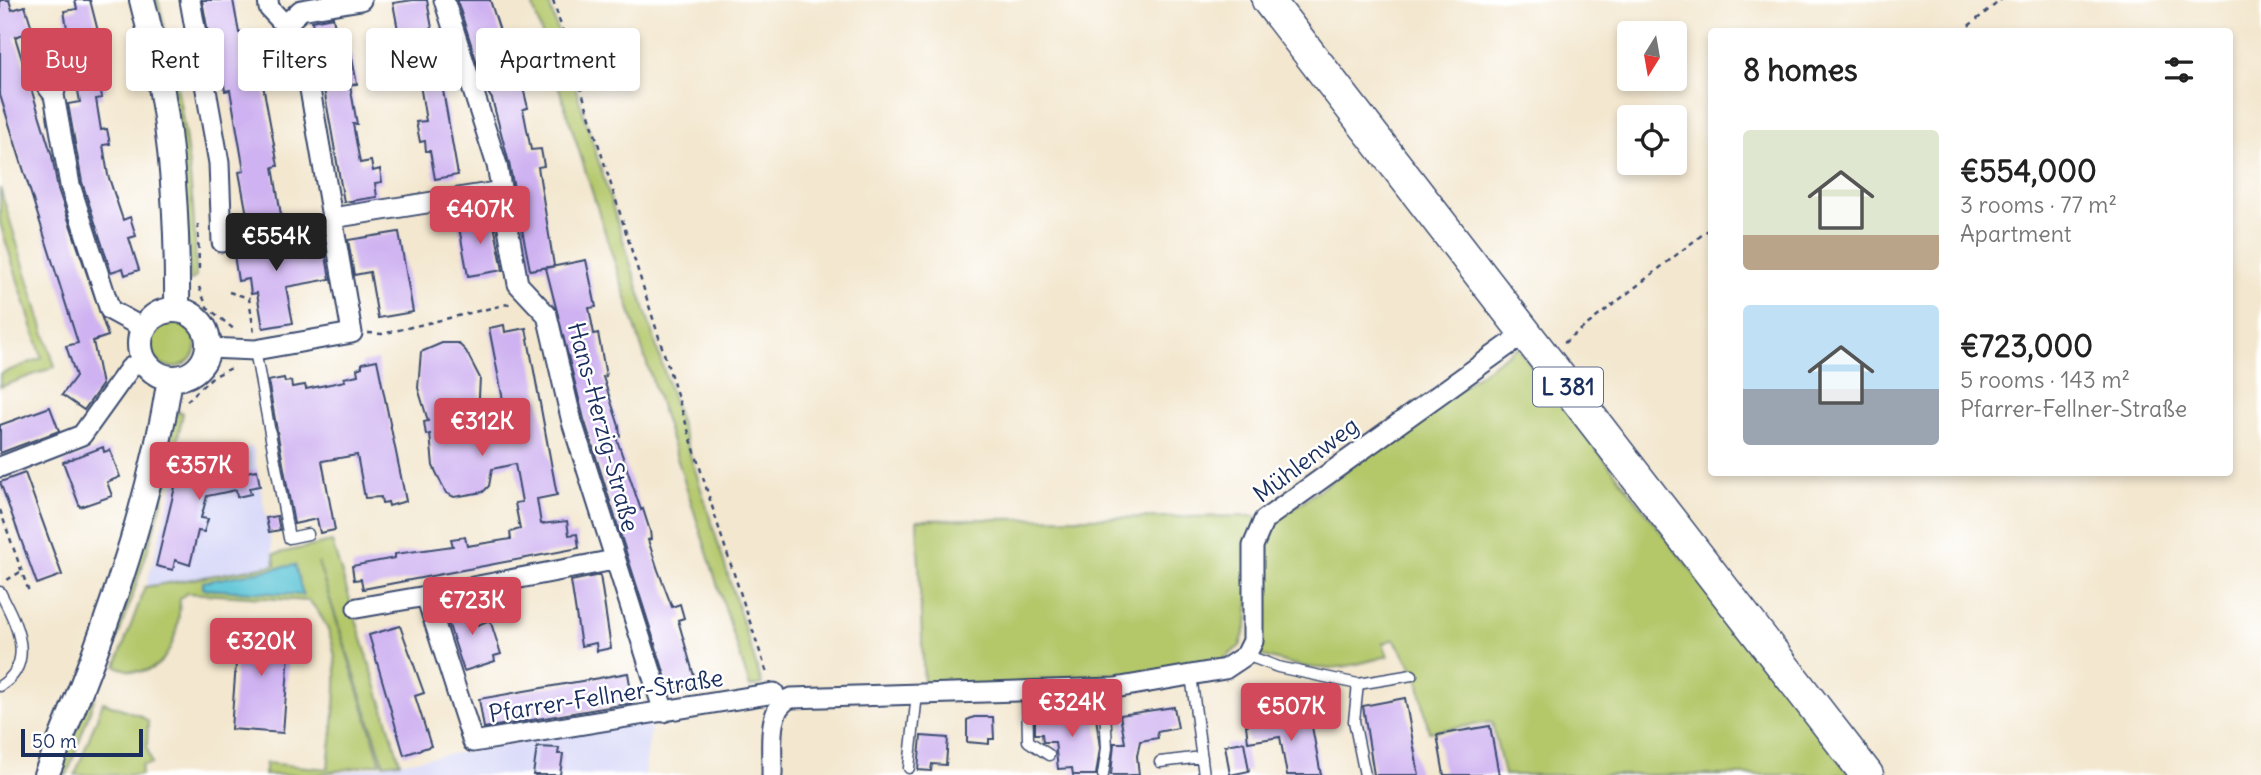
<!DOCTYPE html>
<meta charset="utf-8">
<style>
body{margin:0;font-family:Delius,sans-serif;background:#f2f2f2;color:#222;height:100vh;display:flex;flex-direction:column;font-size:26px;white-space:nowrap}
*{box-sizing:border-box;margin:0}
p{font-size:23px;color:#767676}
.icon{flex:none;width:38px;height:38px;fill:none;stroke:currentColor;stroke-width:2;stroke-linecap:round;stroke-linejoin:round}
.map{position:relative;flex:1;overflow:hidden}
.sheet{position:absolute;left:1708px;top:28px;width:525px;height:448px;display:flex;flex-direction:column;background:#fff;border-radius:7px;box-shadow:0 4px 10px #0003}
.sheet>*{flex:none}
.guide{position:absolute;left:21px;top:28px;width:665px;height:63px;display:flex;gap:14px}
.needle{width:46px;rotate:191deg}
.fabs{position:absolute;left:1617px;top:21px;display:grid;gap:14px}
.fabs a{display:grid;place-items:center;width:70px;height:70px;border-radius:7px;background:#fff;box-shadow:0 4px 10px #0003;font-size:35px}
.scale{position:absolute;left:21px;bottom:18px;width:122px;box-sizing:border-box;padding-left:7px;border:4px solid #1b2f5e;border-top:0;font-size:19px;line-height:24px;white-space:nowrap;color:#1b2f5e;-webkit-text-stroke:5px #fff;paint-order:stroke}
.price{position:absolute;translate:-50% -60px;padding:0 16px;border-radius:7px;background:#d1495b;color:#fff;font-size:23px;line-height:46px;filter:drop-shadow(0 2px 4px #0008)}
.price::after{content:'';position:absolute;left:50%;top:42px;width:21px;height:16px;margin-left:-10px;background:inherit;clip-path:polygon(0 0,100% 0,50% 100%)}
.price.active{background:#222;color:#fff}
ul{padding:0;list-style:none}
li{display:flex;align-items:center;gap:21px;height:175px;padding:0 35px}
li span{display:grid;place-items:center;flex:none;width:196px;height:140px;border-radius:7px;color:#555}
li>.icon{margin-inline-start:auto}
span .icon{width:84px;height:84px;fill:#fffc;stroke-width:1}
li b{font-size:30px}
h2{display:flex;justify-content:space-between;align-items:center;height:84px;padding:0 35px;font-size:30px}
.chip{padding:0 24px;border-radius:7px;background:#fff;box-shadow:0 4px 10px #0003;font-size:24px;line-height:63px}
.chip.active{background:#d1495b;color:#fff}
.map>svg:first-child{display:block}
.built{fill:#d6d7f8}
.green{fill:#b4c86b;stroke:#687c64;stroke-width:2}
.water{fill:#59c3d5;stroke:#3a799a;stroke-width:2}
.building{fill:#cfb2f1}
.lines{fill:none;stroke-linecap:round;stroke-linejoin:round}
.service-casing{stroke:#3b4b6f;stroke-width:13}
.minor-casing{stroke:#3b4b6f;stroke-width:23}
.tertiary-casing{stroke:#3b4b6f;stroke-width:28}
.primary-casing{stroke:#3b4b6f;stroke-width:35}
.path{stroke:#3b4b6f;stroke-width:2.5;stroke-dasharray:5 5;stroke-linecap:butt}
.service{stroke:#fff;stroke-width:10}
.minor{stroke:#fff;stroke-width:19}
.tertiary{stroke:#fff;stroke-width:24}
.primary{stroke:#fff;stroke-width:32}
.labels{text-anchor:middle;stroke-width:5;stroke-linejoin:round;paint-order:stroke}
.shield{fill:#fff;stroke:#5f6d8e;stroke-width:2}
.shield-label{font-size:23px;font-weight:bold;fill:#1b2f5e}
.street-label{font-size:24px;fill:#1b2f5e;stroke:#fff}
</style>
<div class="map">
<svg width="2261" height="775" viewBox="0 0 2261 775">
<rect width="100%" height="100%" fill="#fff"/>
<filter id="ink" filterUnits="userSpaceOnUse"><feTurbulence type="fractalNoise" baseFrequency=".0143" numOctaves="2"/><feDisplacementMap in="SourceGraphic" scale="14" xChannelSelector="R" yChannelSelector="G"/><feConvolveMatrix kernelMatrix="1 2 1 2 8 2 1 2 1" color-interpolation-filters="sRGB"/></filter>
<filter id="wash" filterUnits="userSpaceOnUse"><feTurbulence type="fractalNoise" baseFrequency=".00686" numOctaves="4" result="noise"/><feDisplacementMap in="SourceGraphic" scale="28" xChannelSelector="R" yChannelSelector="G"/><feGaussianBlur stdDeviation="1.57" result="paint"/><feColorMatrix in="noise" values="0 0 0 0 0 0 0 0 0 0 0 0 0 0 0 0 0 1.4 0 .05"/><feComposite in="paint" operator="in"/></filter>
<g filter="url(#wash)">
<rect width="100%" height="100%" fill="#f3e7cf"/>
<path class="built" d="M253 447 275 565 146 587 181 456 195 460Z
M652 720 644 775H326L380 766Z"/>
<path class="green" d="M151 0H158C181 90 195 184 196 277L190 281C187 186 171 93 151 0Z
M531 0H548L762 684 750 687Z
M0 188 55 367 0 387V374L42 358 0 223Z
M150 344a23 23 0 1 1 46 0a23 23 0 1 1-46 0Z
M1517 347 1851 775H1504L1492 722 1429 732 1417 675 1394 639 1383 643 1388 656C1329 672 1319 673 1260 655L1257 650 1255 557 1265 529Z
M177 411 183 413C166 499 140 579 109 661L104 653 160 479Z
M1257 516 1247 624 1240 646 1221 661 1100 684 924 687 917 520Z
M332 542 400 762 384 764 318 562 381 763 315 775H264L266 763 328 769C332 714 352 644 309 601L187 593 180 598C179 637 166 688 116 666L145 587 275 565 274 554Z
M95 697 67 775H59L86 701Z
M103 702 139 715 148 721 147 748 152 764 142 765 141 775H75Z"/>
<path class="water" d="M295 565 303 595 203 589V582Z"/>
<g id="blocks">
<path class="building" d="M0 0H9L12 10 25 6 33 31 15 37 52 156 58 189 108 336 93 341 102 385 84 410 62 395 76 376 66 346 78 343 0 95Z
M75 0H90L103 51 99 52 106 90 101 91 102 98 96 99 101 130 107 129 110 144 103 145 108 175 123 220 130 217 136 236 129 238 139 270 125 275 123 268 111 272 82 182 68 104 80 102 64 11 77 9Z
M202 0H233L239 33 249 31 259 85H263L278 166 273 167 282 221 249 226 239 172 244 171 230 90 225 91 216 37 209 38Z
M413 0H427L458 175 435 179 430 151H426L425 141 420 142 416 122 426 121 417 66 412 44 401 46 393 3Z
M457 0H490L507 53 514 51 528 108 523 109 531 150 541 149 544 166 538 167 554 266 530 270 509 163 492 99 485 88Z
M333 17 337 40 344 39 347 54 351 53 357 84 350 85 357 124H353L360 163 371 161 373 171 380 169 382 182 375 183 377 197 344 202 312 21Z
M492 215 503 270 468 276 458 222Z
M259 225 254 236 262 242 265 255 324 245 330 279 286 287 293 323 263 328 257 293 251 294 249 279 238 281 233 248 234 229Z
M399 232 413 312 378 318 370 272 354 275 348 240Z
M586 260 596 307 589 308 594 334 598 333 606 376 603 377 619 426 620 436 616 437 641 510 643 509 650 531 651 539 648 540 658 570 672 607 680 604 684 618 678 620 696 683 670 691 584 419 546 268Z
M504 325 505 332 526 328 557 495 537 499 541 524 567 521 569 535 577 534 579 548 363 589 361 579 354 580 352 566 395 558V554L453 546 451 539 465 537 467 546 511 539 510 532 520 529 515 503 522 502 515 464 492 469 489 486 483 492 454 497 446 493 433 466 430 434 426 435 424 422 428 421 418 388 421 352 442 343H458L466 351 480 378 478 415 484 429 502 425 510 436 489 328Z
M377 360 406 501 389 506 388 502 382 503 381 497 365 498 357 455 322 461 335 530 320 533 317 519 294 524 268 381 284 378 285 382 291 381 292 387 305 385 306 389 345 381 344 378 358 375 357 369 362 367V363Z
M50 407 59 431 0 453V425Z
M103 447 104 452 110 450 120 477 107 482 112 496 80 507 63 462Z
M231 454 232 458 243 456 246 472 257 470 260 486 249 488 251 494 237 497 236 490 207 496 201 518 208 519 204 532 198 531 190 565 175 560 173 570 156 566 182 458 194 462Z
M25 473 62 575 37 584 0 482Z
M277 516 280 530 269 532 266 518Z
M600 575 611 648 597 651 596 643 581 646 571 581Z
M471 601 478 625 490 620 501 654 494 656 495 661 464 671 444 610Z
M239 624 291 628 283 733 231 729Z
M400 626 424 693 415 696 431 746 404 755 369 635Z
M628 673 633 703 484 728 479 699Z
M1405 698 1419 775H1374L1363 706Z
M1174 707 1178 728 1157 732 1158 738 1140 741 1137 756 1139 775H1111L1114 743H1125L1120 715Z
M1095 709 1100 748 1096 775H1073L1072 768 1058 769 1055 742H1043L1042 734H1035V713Z
M1310 716 1321 775H1287L1280 737 1248 742 1246 725Z
M974 717H993L994 739H989V744L967 742V720Z
M1490 726 1499 775H1444L1437 735Z
M921 736 948 738 946 765 932 764 931 771 918 770Z
M1244 742 1249 771 1230 775 1225 745Z
M537 747 559 748 558 754H563L560 775H533Z"/>
</g>
</g>
<g filter="url(#ink)">
<use href="#blocks" fill-opacity="0" stroke="#3b4b6f" stroke-width="2"/>
<g class="lines">
<defs>
<path id="service" d="M261 235 332 218
M255 350 289 538 308 534
M0 592C15 621 38 663 0 686
M1246 655 1278 667 1358 684 1412 675
M1191 675 1204 775
M1358 684 1354 721 1365 775
M1027 692 1028 741 1049 755
M1160 762 1202 757
M909 768 917 694
M1103 775 1107 748 1104 689"/>
<path id="minor" d="M190 0 219 163 222 242
M444 0 497 165 518 284 547 315 572 422 664 712
M285 25 301 10 361 0
M54 95 44 82 38 51 51 48 57 80 54 95 70 185 110 310 143 328
M332 218 502 191
M208 348 255 350 352 333 302 43 269 8 268 0
M0 467 82 435 130 368 143 360
M614 560 426 596 473 742 774 693
M357 608 426 596
M772 775C773 752 765 707 791 698L1115 688 1225 669 1246 655 1253 641V546L1264 520 1525 333"/>
<path id="tertiary" d="M142 0C170 102 178 205 177 310
M140 344a34 34 0 1 1 68 0a34 34 0 1 1-68 0Z
M46 775C100 646 148 517 170 379"/>
<path id="primary" d="M1268 0 1867 775"/>
</defs>
<use href="#service" class="service-casing"/>
<use href="#minor" class="minor-casing"/>
<use href="#tertiary" class="tertiary-casing"/>
<use href="#primary" class="primary-casing"/>
<path class="path" d="M553 0 722 538 768 676
M1961 32 2001 0
M198 224 199 270
M199 287 207 307 236 331
M229 292 249 298 254 333
M368 333 382 334 512 303
M1564 343 1712 227
M187 401 211 378 231 368
M0 510 29 592
M7 580 22 571"/>
<use href="#service" class="service"/>
<use href="#minor" class="minor"/>
<use href="#tertiary" class="tertiary"/>
<use href="#primary" class="primary"/>
</g>
</g>
<g class="labels">
<rect class="shield" x="1533" y="367.5" width="70" height="39" rx="5"/>
<g class="shield-label">
<text x="1568" y="395">L 381</text>
</g>
<g class="street-label">
<text transform="translate(603 427) rotate(75)" y="8">Hans-Herzig-Straße</text>
<text transform="translate(1306 460) rotate(-37)" y="8">Mühlenweg</text>
<text transform="translate(606 696) rotate(-9)" y="8">Pfarrer-Fellner-Straße</text>
</g>
</g>
</svg>
<div class="fabs">
<a><svg class="needle" viewBox="-14 -14 28 28"><path d="M0-13l5 13h-10z" fill="#e53935"/><path d="M0 13l5-13h-10z" fill="#767676"/></svg></a>
<a><svg class="icon" aria-label="locate" viewBox="0 0 24 24"><circle cx="12" cy="12" r="6"/><path d="M12 2v4M12 18v4M2 12h4M18 12h4"/></svg></a>
</div>
<div class="scale">50 m</div>
<b class="price" style="left:480px;top:246px">€407K</b>
<b class="price active" style="left:276px;top:273px">€554K</b>
<b class="price" style="left:482px;top:458px">€312K</b>
<b class="price" style="left:199px;top:502px">€357K</b>
<b class="price" style="left:472px;top:637px">€723K</b>
<b class="price" style="left:261px;top:678px">€320K</b>
<b class="price" style="left:1072px;top:739px">€324K</b>
<b class="price" style="left:1291px;top:743px">€507K</b>
<div class="guide">
<a class="chip active">Buy</a>
<a class="chip">Rent</a>
<a class="chip">Filters</a>
<a class="chip">New</a>
<a class="chip">Apartment</a>
</div>
<section class="sheet">
<h2>8 homes<svg class="icon" aria-label="filters" viewBox="0 0 24 24"><path d="M4 7h16M4 17h16"/><circle cx="9" cy="7" r="2"/><circle cx="15" cy="17" r="2"/></svg></h2>
<ul>
<li><span style="background:linear-gradient(#dfe7d0 75%,#b9a48a 0)"><svg class="icon" aria-label="home" viewBox="0 0 24 24"><path d="M3 11l9-7 9 7M6 9v11h12V9"/></svg></span><div><b>€554,000</b><p>3 rooms · 77 m²</p><p>Apartment</p></div></li>
<li><span style="background:linear-gradient(#bfe0f5 60%,#9aa5b1 0)"><svg class="icon" aria-label="home" viewBox="0 0 24 24"><path d="M3 11l9-7 9 7M6 9v11h12V9"/></svg></span><div><b>€723,000</b><p>5 rooms · 143 m²</p><p>Pfarrer-Fellner-Straße</p></div></li>
</ul>
</section>
</div>
